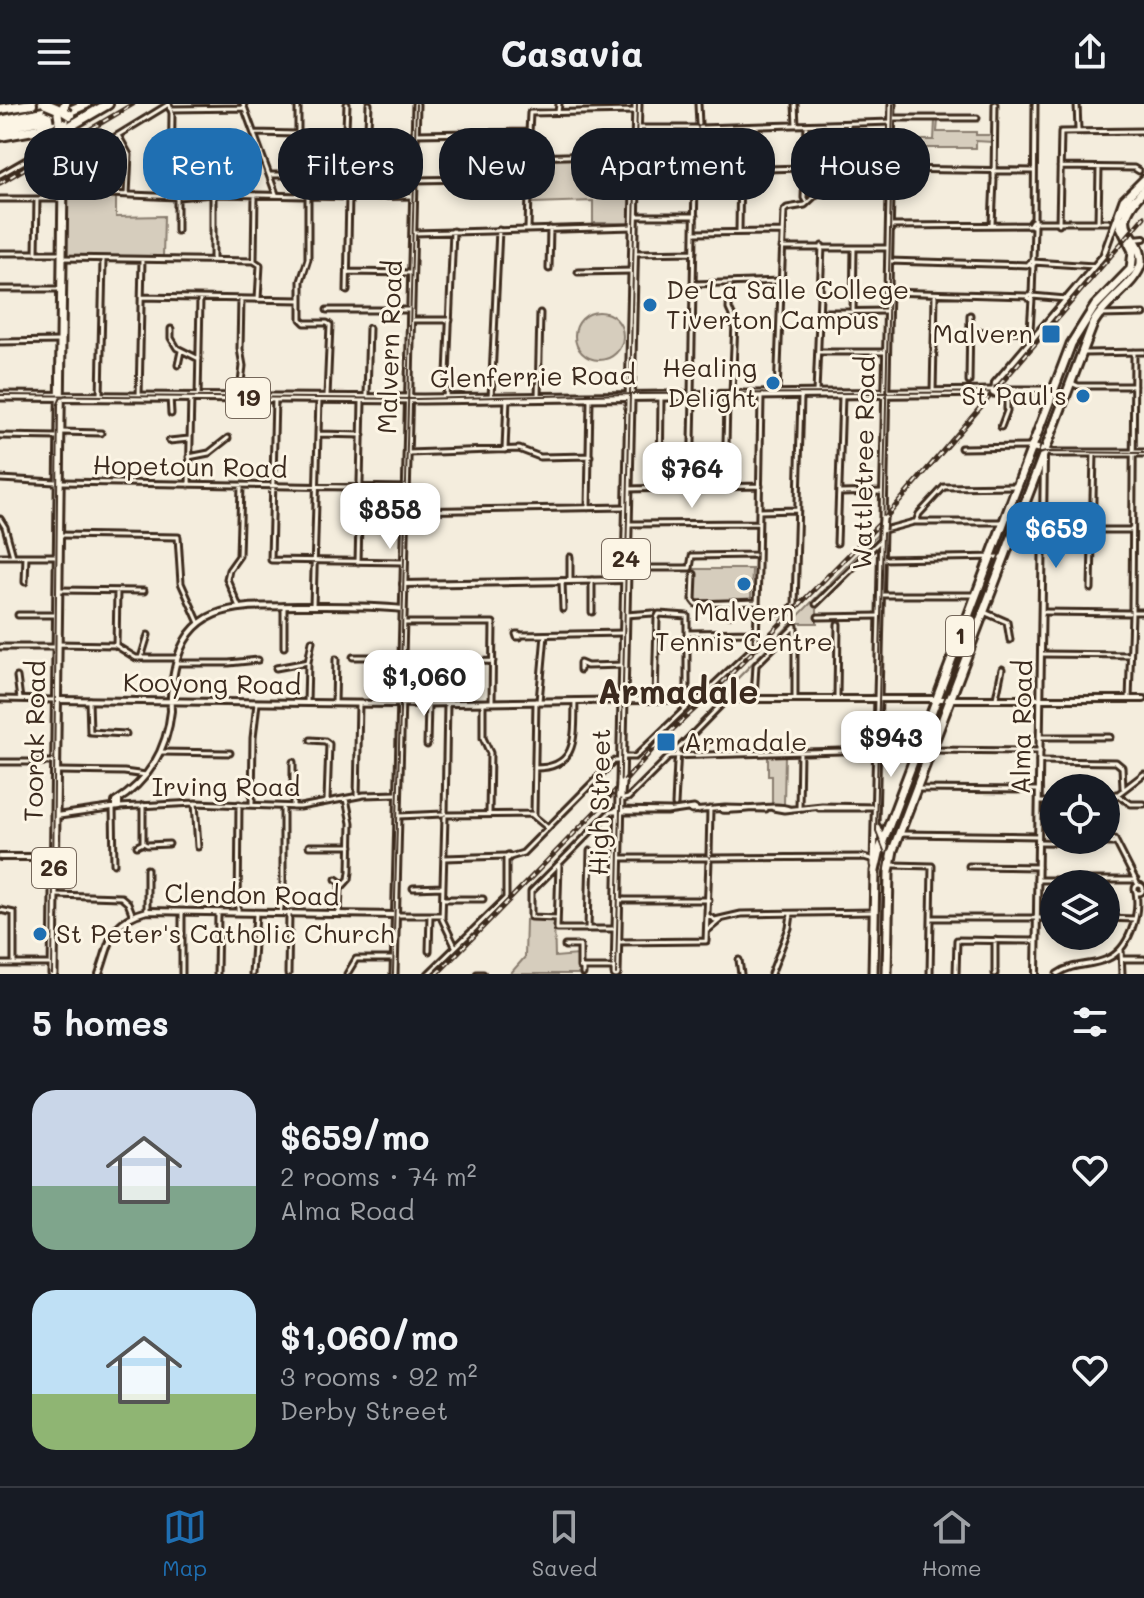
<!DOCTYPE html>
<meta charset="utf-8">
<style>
body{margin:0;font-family:Mali,sans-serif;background:#20242c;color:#f1f3f6;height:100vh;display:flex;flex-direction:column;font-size:30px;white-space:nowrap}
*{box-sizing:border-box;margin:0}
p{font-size:26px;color:#9ea1a6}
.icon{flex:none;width:44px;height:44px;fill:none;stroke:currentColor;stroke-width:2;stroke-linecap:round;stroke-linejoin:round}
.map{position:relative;height:870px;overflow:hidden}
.details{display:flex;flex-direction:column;background:#171b24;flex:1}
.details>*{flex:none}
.guide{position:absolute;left:24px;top:24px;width:1096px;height:72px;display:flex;gap:16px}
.tools{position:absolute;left:1040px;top:670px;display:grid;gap:16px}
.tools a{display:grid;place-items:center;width:80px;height:80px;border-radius:50%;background:#171b24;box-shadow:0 4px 12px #0003;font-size:40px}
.price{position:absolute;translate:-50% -68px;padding:0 18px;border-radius:16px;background:#fff;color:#222;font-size:26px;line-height:52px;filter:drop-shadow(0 2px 4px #0008)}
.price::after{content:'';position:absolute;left:50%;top:48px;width:24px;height:18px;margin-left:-12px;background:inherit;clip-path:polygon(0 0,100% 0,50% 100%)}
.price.selected{background:#1f6fb2;color:#fff}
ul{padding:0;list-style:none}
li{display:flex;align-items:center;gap:24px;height:200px;padding:0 32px}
li span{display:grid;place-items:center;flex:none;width:224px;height:160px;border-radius:24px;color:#555}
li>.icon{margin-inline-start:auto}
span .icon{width:96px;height:96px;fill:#fffc;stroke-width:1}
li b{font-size:34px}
h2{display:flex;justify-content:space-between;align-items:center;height:96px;padding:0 32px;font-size:34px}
.chip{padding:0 28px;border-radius:32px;background:#171b24;box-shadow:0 4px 12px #0003;font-size:28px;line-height:72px}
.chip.selected{background:#1f6fb2;color:#fff}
header{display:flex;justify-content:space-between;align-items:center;height:104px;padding:0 32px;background:#171b24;font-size:36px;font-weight:700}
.dock{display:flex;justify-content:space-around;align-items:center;height:112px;border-top:2px solid #363941;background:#171b24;font-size:22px;color:#9ea1a6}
.dock a{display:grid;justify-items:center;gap:4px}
.dock .selected{color:#1f6fb2}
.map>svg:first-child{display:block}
.green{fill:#d6cdbd;stroke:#887c6e;stroke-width:2}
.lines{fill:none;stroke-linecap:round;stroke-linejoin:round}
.minor-casing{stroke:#3b2a1e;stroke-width:9}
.tertiary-casing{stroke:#3b2a1e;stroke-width:10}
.secondary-casing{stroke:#3b2a1e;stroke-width:11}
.primary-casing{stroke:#3b2a1e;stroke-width:13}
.trunk-casing{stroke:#3b2a1e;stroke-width:13}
.motorway-casing{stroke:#3b2a1e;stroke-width:14}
.minor{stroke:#fcf5e5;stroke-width:3}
.tertiary{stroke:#fcf5e5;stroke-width:4}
.secondary{stroke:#fcf5e5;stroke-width:5}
.primary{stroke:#fcf5e5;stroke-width:7}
.trunk{stroke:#fcf5e5;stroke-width:7}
.motorway{stroke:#fcf5e5;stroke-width:8}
.tram{stroke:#3b2a1e;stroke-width:2}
.rail-casing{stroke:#3b2a1e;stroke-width:5}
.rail{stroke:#fcf5e5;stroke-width:2;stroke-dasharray:6;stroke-linecap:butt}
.tertiary-bridge-casing{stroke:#3b2a1e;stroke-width:10;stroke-linecap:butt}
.secondary-bridge-casing{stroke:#3b2a1e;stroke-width:11;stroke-linecap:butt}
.primary-bridge-casing{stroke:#3b2a1e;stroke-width:13;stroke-linecap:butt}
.motorway-bridge-casing{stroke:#3b2a1e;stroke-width:14;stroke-linecap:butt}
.tertiary-bridge{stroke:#fcf5e5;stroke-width:4}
.secondary-bridge{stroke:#fcf5e5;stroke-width:5}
.primary-bridge{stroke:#fcf5e5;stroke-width:7}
.motorway-bridge{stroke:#fcf5e5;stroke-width:8}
.poi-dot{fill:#1f6fb2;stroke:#fcf5e5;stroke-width:3}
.labels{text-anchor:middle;stroke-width:6;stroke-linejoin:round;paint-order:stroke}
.shield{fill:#fcf5e5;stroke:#75675a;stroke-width:2}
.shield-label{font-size:24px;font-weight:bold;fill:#3b2a1e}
.poi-label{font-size:26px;fill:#3b2a1e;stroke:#fcf5e5;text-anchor:start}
.street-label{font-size:26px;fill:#3b2a1e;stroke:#fcf5e5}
.district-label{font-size:34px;font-weight:bold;fill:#3b2a1e;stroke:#fcf5e5}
</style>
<header><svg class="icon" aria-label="menu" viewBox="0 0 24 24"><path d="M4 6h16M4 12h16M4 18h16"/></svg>Casavia<svg class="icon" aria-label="share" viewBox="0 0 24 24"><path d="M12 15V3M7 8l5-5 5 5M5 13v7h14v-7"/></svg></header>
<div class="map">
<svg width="1144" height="870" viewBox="0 0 1144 870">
<rect width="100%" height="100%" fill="#f4eddd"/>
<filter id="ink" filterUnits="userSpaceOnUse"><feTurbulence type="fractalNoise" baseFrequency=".0125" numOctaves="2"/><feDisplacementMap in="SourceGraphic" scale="16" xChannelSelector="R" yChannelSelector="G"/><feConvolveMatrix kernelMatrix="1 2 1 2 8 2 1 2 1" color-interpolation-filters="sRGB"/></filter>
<g filter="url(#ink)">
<path class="green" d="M935 16H938L937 28H976V31H992V38L976 37V44H895V36H934Z
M631 53 630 119H593V97L532 99 533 55Z
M67 92H116V113L164 112 163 153 66 151Z
M575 232a24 24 0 1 1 48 0a24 24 0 1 1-48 0Z
M878 430V434L814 499 817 503V519H794L729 583Z
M694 465H752L751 496 695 498Z
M785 651 784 700H772V672H768V652Z
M554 815 555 853 578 851 580 870H510L525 853 526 816Z"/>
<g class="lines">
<defs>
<path id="minor" d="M243 0 276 90
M698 0 699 20
M795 0 796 21
M1077 0 1078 26
M170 5 244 4
M558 8 559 0
M892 14H977
M636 24H696
M700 24 892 18
M254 29 298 30
M416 30 528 28
M119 33 129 51 127 90
M171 47 260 48
M367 49 369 0
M298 50 345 49 347 0
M698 59H750L765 65 805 64
M529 60 531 55 528 49 530 9 636 7
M69 61 169 0 172 9 171 90
M1060 63 1134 64 1139 67
M890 65 1034 67
M0 71 42 47 61 65
M270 71H298
M994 74 995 0
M636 75 696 74
M414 76 529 74
M63 88 177 93 213 90 356 93
M255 91 254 157 260 161 258 195
M298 92V0
M358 93 414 92
M368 93 369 61
M0 95H60
M807 99 804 94 807 21
M635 112H695
M1032 117 1035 120 1032 122 1030 120Z
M1034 118 1035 0
M1034 118H1108
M1098 118 1099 64
M992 120 994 76
M1059 120 1061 28 1144 27
M889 122 1030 121
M528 125 530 53 635 50
M177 127V94
M739 127 740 59
M414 129 634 123
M695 129 783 128
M782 144H889
M0 149H62
M36 149 37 95
M634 149 694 148
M62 154 254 157
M213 156V92
M888 157 1030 161
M1032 157 1034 160 1031 162 1029 159Z
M1033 157 1034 122
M1033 158 1094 162
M549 165 550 125
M348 168 412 169
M578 168 633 167
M730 179 729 205 735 218 732 290
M694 180 781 177
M0 185H60
M347 187 349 93
M887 188 1029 192
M1030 191 1033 193 1031 196 1028 194Z
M1032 191 1033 161
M1032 192 1066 195
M141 193 301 196
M1032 195 1030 226 1034 233
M327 206H411
M819 208 887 207
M853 208 854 144
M1100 211 1144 210
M301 215V177L308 155V92
M301 215 305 219H327L330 221 327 292
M411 216H450
M171 225V234L177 244 199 255
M970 228 1030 227
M0 238 60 237
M818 248H886
M1084 249 1144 248
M178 261 181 247
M969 278 970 211
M1071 279 1078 282H1134
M933 288 935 192
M816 289 822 142
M777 290 784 107 787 104 805 101 822 85H846L848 20
M367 291 369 224
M691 291 696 24
M100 292 103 156
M139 293 142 156
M170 293 171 310
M198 293 200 195
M538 293 540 209
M239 294 243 262 240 245 241 195
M275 294 271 456 404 458
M491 294 499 126
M446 295 453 127
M1001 323 1007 307V287
M61 328 101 329
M318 330 362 331
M0 332 57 333
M169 337 189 335
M961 344 1032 343
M505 346 507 294
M408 349 519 345 540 353 590 352
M189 353 209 349 228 334
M0 375 56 378
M62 378 406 384
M189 381 191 293
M725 383 727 298 730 292
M660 384 661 292
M691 384 693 291
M628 385 760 382
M840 389 883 388
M588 404 590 296
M405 407 626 403
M759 407 798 406
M0 415 5 423 13 452
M916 418 919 410 944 383 1017 382
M630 420 758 419
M884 426 914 418H1003
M1044 426H1132
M59 431 178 433 181 479 199 519
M837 439 842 293
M0 452H56
M570 453V477
M882 455 1002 453
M358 458 362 298
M628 464H690L692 452 754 451
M758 465 761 294
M694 470 693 496 696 500 757 498
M592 476V508
M562 477 563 505
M25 478 26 452
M1091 485 1094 349
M58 486 144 487
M881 491H975
M728 499 729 511
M816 500 882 435
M313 502 319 295
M239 503 227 475 229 466 239 452 241 382
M1132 507 1134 248
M984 508 1007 518 1010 536
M1042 508 1129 509
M1132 508H1144
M756 509 787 508 795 501 801 293
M18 511H57
M626 511 653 509
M818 513 880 512
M404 519H493L492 598
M687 529 756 528
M516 530H519L520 533H517Z
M520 531 624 529
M57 540 115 541 136 554H177
M116 542 117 487
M0 543H57
M284 543V502
M1042 550 1130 551
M353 553H402
M141 554 148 531
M178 559H229L258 556
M401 559 493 557
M276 564 308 558
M580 566V559L587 562 624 561
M17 573 20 595
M754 594 756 561 795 522V594
M837 594 838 520
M996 594 1002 565
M0 595 56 596
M655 595 657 514 659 510 687 512V595
M704 595 705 589 756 541 758 466
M1129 595 1132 510
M89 596 90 628 126 630
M539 597 545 531
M307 599 308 558 312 537
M335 599 336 555
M483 599V634L490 649 489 710
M1040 633H1110
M311 636 325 637 329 640 327 697
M427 641 428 600
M932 646 1040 647
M161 648 230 649
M621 653H635L688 602V595
M1039 657 1116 658 1122 663 1123 684
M0 658H55
M535 664C579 664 574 631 575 597
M58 667 124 668 146 671
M919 685 1039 686
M1116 690 1131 700H1144
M357 692 359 600
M620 696 628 694 670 652 877 646
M1109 697 1144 670
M1039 698H1054
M1113 698 1112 701 1108 700 1115 694
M195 699 198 743
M1108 700 1107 718 1111 735
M252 701 253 634 257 599
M675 701 678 645 722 600 723 595
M675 701 677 658
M119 703 195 699 300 703 364 691 398 690
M293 703V658
M113 704 114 760
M773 704 784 706 822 702 876 703
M799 704 800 648
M819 704H863
M688 705 692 707 725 704 766 705
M722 706C741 708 776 699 789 705
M610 708H667L694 704 699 707
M445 709 447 600
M534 710 536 597
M447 711 531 710 548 724
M399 712 443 710
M445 713 442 815 455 842
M902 730 1038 732
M1111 735H1115V738L1111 739Z
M1115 736 1138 781
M1038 738 1112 739
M143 739 147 741 169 740
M137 742 143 739V701
M309 742H351
M508 751 510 753 508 755 505 753Z
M709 751 710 705
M510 753 523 749 614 657H619
M445 754 505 752
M619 754H707
M712 754 864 753 874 756
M559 761 557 825H617
M893 761 932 762 930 870
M969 762 1038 763
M336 775 343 780
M1037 776H1136
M1135 785a4 4 0 1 1 8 0a4 4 0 1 1-8 0Z
M413 784 443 783
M56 791 121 793 128 799 133 812
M443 795H483
M618 796H673
M661 796H709
M0 806 14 809V860
M147 807V765
M238 808 239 700
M280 809 283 792V703
M339 810 340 785 349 775 350 768 351 719 346 695
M395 811H442
M708 812 715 816 741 810 874 808
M557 814 531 813V788L609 709 617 706 670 707
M931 814H1054
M1106 814 1135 815
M588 825 590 747
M708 826 720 816
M619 838 706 837 709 756
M565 842H580V863L583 864V870
M1121 845 1122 870
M429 847 430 811
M1123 855H1144
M739 856 741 870
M0 860H53
M583 864H615
M182 870V808
M217 870 218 810
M252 870 256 810
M288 870 289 810
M347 870 356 855H394
M428 870 506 794V755
M477 870H483
M771 870 789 824 791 810
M956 870 957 836 1036 837
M995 870V836
M1057 870C1075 858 1089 863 1107 855 1129 846 1140 811 1136 788"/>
<path id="tertiary" d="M1124 107 1130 96 1136 93
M1134 135 1144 134
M994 288 995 279 1103 152 1117 113
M403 480 625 476
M715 595H1144
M58 596 395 600 704 595
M171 607C170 593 172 578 175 564 189 496 244 503 298 502 333 502 368 501 403 505
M115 703V698C148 678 167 646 171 607
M56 712 119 703V696
M0 753H54
M99 870C111 839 108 817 147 807L395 811
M1036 870 1044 354"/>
<path id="secondary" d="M1032 343 1051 349H1144
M883 415 892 0
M877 723 890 754
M874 761 882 426
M394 870 416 0"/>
<path id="primary" d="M65 13 66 67
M1004 287H1049L1065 293
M0 292 423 295 994 288
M621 680 637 0
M53 870 63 77 59 16
M616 870 620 691"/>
<path id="trunk" d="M873 870 875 767 880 745 1071 240 1095 202 1131 165 1133 147 1120 121 1119 110 1124 96 1144 76
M887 870 889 768 893 746 1093 220C1103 199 1136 180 1141 160 1144 126 1103 129 1144 86"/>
<path id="motorway" d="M64 2 65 0
M0 5 32 0
M70 7 86 0
M0 17 53 6
M0 24 51 14
M66 27 72 21 108 0
M0 32 39 25 55 14"/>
</defs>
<use href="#minor" class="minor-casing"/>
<use href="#tertiary" class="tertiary-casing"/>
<use href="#secondary" class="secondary-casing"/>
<use href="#primary" class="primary-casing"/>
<use href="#trunk" class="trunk-casing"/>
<use href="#motorway" class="motorway-casing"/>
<use href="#minor" class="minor"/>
<use href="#tertiary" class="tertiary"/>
<use href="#secondary" class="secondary"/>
<use href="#primary" class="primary"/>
<use href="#trunk" class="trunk"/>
<use href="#motorway" class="motorway"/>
<path class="tram" d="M0 291 416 295 630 290 1054 288 1057 299 889 741 883 769 881 870
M1033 356 1038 350 1046 348 1144 349
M886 752 876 727 893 0
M52 870 58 300 61 293 67 291
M393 870 416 0
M616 870 637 0"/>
<defs>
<path id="rail" d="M0 79 133 0
M437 870 625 677 658 639 711 590 887 412 1144 113"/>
</defs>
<use href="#rail" class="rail-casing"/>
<use href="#rail" class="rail"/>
<defs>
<path id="tertiary-bridge" d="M704 595H715"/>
<path id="secondary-bridge" d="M882 426 883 415"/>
<path id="primary-bridge" d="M58 10 59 16
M994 288 1004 287
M620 691 621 680"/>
<path id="motorway-bridge" d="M46 0 58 5
M65 8 70 11"/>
</defs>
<use href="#tertiary-bridge" class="tertiary-bridge-casing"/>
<use href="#secondary-bridge" class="secondary-bridge-casing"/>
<use href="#primary-bridge" class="primary-bridge-casing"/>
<use href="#motorway-bridge" class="motorway-bridge-casing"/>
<use href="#tertiary-bridge" class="tertiary-bridge"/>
<use href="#secondary-bridge" class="secondary-bridge"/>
<use href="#primary-bridge" class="primary-bridge"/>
<use href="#motorway-bridge" class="motorway-bridge"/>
</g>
</g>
<g class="poi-dot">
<circle cx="650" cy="201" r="8"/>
<rect x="1041" y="220" width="20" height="20" rx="4"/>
<circle cx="773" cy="279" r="8"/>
<circle cx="1083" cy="292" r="8"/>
<circle cx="744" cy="480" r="8"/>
<rect x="656" y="628" width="20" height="20" rx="4"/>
<circle cx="40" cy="830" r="8"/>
</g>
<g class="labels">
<g class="shield">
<rect x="226" y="274" width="44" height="40" rx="6"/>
<rect x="602" y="435" width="48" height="40" rx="6"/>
<rect x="946" y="512" width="28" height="40" rx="6"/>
<rect x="32" y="744" width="44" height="40" rx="6"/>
</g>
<g class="shield-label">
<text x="248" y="302">19</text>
<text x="626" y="463">24</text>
<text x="960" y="540">1</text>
<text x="54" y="772">26</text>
</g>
<g class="poi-label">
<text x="666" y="195">De La Salle College<tspan x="666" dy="30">Tiverton Campus</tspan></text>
<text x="1033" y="239" text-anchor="end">Malvern</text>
<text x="757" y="273" text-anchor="end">Healing<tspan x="757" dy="30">Delight</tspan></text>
<text x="1067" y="301" text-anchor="end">St Paul's</text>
<text x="744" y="517" text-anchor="middle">Malvern<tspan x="744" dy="30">Tennis Centre</tspan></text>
<text x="684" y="647">Armadale</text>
<text x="56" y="839">St Peter's Catholic Church</text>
</g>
<g class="street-label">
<text transform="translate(390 243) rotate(-88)" y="9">Malvern Road</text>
<text transform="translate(533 273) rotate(-1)" y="9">Glenferrie Road</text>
<text transform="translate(864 359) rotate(-89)" y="9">Wattletree Road</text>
<text transform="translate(190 363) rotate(1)" y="9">Hopetoun Road</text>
<text transform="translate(212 580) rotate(1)" y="9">Kooyong Road</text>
<text transform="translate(1022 623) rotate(-89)" y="9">Alma Road</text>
<text transform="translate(35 637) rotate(-89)" y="9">Toorak Road</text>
<text x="226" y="692">Irving Road</text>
<text transform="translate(600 698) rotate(-89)" y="9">High Street</text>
<text transform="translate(252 791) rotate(1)" y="9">Clendon Road</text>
</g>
<g class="district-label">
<text x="678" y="600">Armadale</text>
</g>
</g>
</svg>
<div class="tools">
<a><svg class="icon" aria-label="locate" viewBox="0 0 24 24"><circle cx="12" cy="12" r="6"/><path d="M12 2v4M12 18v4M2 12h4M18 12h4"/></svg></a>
<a><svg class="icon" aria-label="layers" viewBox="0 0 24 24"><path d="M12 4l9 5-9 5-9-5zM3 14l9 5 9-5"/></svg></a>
</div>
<b class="price" style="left:692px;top:406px">$764</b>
<b class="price" style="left:390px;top:447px">$858</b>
<b class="price selected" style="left:1056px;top:466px">$659</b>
<b class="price" style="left:424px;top:614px">$1,060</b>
<b class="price" style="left:891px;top:675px">$943</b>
<div class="guide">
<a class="chip">Buy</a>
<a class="chip selected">Rent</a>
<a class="chip">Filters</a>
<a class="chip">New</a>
<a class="chip">Apartment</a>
<a class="chip">House</a>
</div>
</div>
<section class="details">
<h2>5 homes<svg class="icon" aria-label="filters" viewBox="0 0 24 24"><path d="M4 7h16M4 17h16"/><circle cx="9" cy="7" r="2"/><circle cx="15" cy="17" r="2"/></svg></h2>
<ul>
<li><span style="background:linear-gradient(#c9d6e8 60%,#7fa58c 0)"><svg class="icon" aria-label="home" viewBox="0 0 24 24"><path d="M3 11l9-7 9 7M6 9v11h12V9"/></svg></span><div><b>$659/mo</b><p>2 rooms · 74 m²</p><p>Alma Road</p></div><svg class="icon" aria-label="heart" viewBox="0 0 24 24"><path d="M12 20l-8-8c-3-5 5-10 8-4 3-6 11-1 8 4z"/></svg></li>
<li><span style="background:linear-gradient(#bfe0f5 65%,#8fb573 0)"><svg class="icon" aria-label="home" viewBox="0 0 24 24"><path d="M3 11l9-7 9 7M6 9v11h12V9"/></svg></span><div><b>$1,060/mo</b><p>3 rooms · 92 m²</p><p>Derby Street</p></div><svg class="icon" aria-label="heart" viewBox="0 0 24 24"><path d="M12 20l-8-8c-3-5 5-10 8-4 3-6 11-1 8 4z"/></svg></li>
</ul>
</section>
<nav class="dock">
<a class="selected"><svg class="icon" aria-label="map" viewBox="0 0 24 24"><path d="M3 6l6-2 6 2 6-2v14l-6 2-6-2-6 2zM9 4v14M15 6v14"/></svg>Map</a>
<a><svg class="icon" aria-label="saved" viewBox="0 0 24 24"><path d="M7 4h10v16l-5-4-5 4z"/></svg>Saved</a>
<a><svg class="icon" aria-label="home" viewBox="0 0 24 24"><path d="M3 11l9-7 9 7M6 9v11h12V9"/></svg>Home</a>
</nav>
